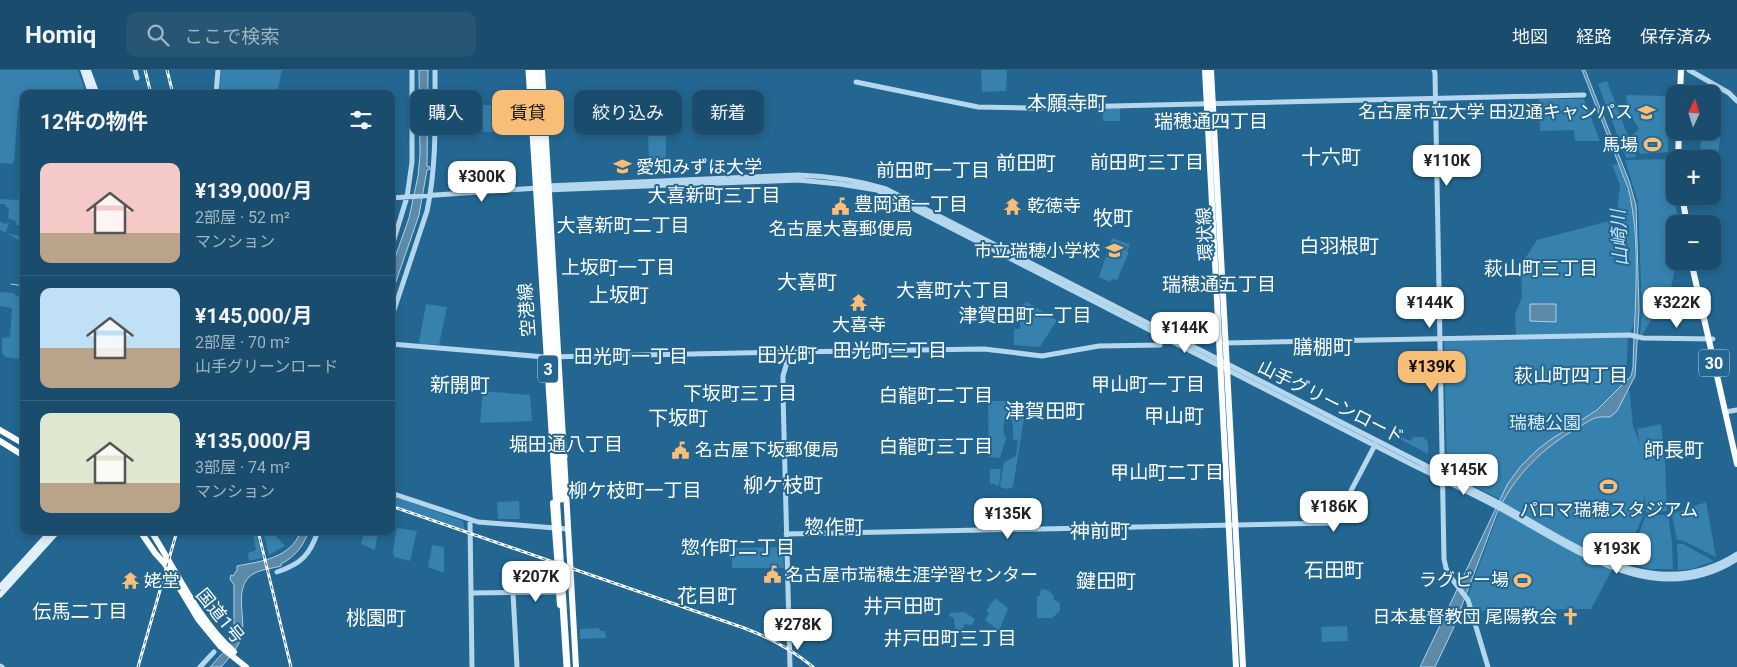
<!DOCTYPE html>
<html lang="ja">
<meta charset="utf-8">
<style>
body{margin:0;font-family:Roboto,"Noto Sans JP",sans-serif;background:#275675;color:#f1f3f6;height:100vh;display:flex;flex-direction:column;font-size:19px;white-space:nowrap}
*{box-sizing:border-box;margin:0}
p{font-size:16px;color:#9fb4c2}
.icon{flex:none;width:28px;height:28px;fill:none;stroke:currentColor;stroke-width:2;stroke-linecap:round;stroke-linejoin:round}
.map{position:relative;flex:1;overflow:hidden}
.side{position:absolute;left:20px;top:20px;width:375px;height:445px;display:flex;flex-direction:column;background:#1a4c6d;border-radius:10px;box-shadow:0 2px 8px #0003,0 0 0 1px #386380}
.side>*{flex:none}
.banner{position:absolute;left:410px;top:20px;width:475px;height:45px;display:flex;gap:10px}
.needle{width:32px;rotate:4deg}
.fabs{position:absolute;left:1666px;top:15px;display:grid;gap:10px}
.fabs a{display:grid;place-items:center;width:55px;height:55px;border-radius:10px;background:#1a4c6d;box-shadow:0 2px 8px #0003,0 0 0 1px #386380;font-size:25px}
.price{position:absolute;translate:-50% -42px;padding:0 11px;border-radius:10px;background:#fff;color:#222;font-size:16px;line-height:32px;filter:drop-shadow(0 1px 2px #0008)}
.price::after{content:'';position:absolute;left:50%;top:30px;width:15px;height:11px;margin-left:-8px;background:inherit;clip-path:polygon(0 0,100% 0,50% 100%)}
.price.on{background:#f8bd76;color:#111}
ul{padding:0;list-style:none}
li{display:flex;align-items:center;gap:15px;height:125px;padding:0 20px}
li+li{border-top:1px solid #386380}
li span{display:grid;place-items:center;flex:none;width:140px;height:100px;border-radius:10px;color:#555}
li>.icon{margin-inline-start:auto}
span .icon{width:60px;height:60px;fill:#fffc;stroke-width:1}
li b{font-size:21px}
h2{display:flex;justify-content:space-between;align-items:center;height:60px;padding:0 20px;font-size:21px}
.tag{padding:0 18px;border-radius:10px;background:#1a4c6d;box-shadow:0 2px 8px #0003,0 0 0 1px #386380;font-size:18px;line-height:45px}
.tag.on{background:#f8bd76;color:#111}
header{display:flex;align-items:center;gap:30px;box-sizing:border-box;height:70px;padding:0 25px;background:#1a4c6d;border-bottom:1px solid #386380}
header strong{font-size:24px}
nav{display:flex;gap:28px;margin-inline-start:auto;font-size:18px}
.search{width:350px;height:45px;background:#275675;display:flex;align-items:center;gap:12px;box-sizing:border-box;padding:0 18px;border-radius:10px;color:#9fb4c2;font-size:19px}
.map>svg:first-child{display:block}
.green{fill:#3681ae}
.water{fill:#5d8aa7;stroke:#a8d4ee}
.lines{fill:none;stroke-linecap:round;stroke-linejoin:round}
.stream{stroke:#a8d4ee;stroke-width:1}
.tertiary{stroke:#b4d7ed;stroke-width:5}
.secondary{stroke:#e0effa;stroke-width:5.5}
.primary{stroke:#fafdff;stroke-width:6}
.trunk{stroke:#fcfeff;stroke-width:6}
.motorway{stroke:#fff;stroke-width:7}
.rail-casing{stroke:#fff;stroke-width:3}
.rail{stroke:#226691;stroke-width:1;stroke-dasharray:4;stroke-linecap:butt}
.motorway-bridge{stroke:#fff;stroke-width:7}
.labels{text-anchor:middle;stroke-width:4;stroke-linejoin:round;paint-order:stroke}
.shield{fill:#226691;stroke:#bdd1de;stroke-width:1}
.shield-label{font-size:16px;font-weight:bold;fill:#fff}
.poi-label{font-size:18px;fill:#fff;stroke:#226691;text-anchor:end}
.street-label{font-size:18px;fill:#fff;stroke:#226691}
.park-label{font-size:18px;fill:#d9edf9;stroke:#226691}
.neighbourhood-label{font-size:19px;fill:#fff;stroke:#226691}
.water-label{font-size:19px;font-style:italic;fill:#c3e2f4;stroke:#226691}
.quarter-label{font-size:20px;fill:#fff;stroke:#226691}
</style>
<header>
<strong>Homiq</strong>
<div class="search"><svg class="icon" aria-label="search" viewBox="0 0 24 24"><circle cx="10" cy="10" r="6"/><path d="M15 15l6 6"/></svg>ここで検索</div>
<nav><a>地図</a><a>経路</a><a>保存済み</a></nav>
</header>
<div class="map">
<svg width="1737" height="597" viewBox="0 0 1737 597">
<rect width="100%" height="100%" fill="#226691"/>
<path class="green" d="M0 0H78L86 24H24V38L18 39 14 92 12 94 0 93Z
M221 0H282L277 24H219Z
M981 0H1007L1006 21 982 22Z
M1607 11 1636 87 1626 88 1598 14Z
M1626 25 1669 26 1668 82 1640 84 1632 66 1639 59 1628 42Z
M1539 29H1584L1600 71H1575L1574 60 1540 61Z
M483 35H504V60L501 62H483Z
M1102 38H1120V51H1103Z
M666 64V93H649L648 65Z
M1701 66 1720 68 1715 108H1713L1712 89H1700Z
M1675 89V133L1679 154H1675V191H1677L1671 217 1642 265H1640L1642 242 1638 132 1625 90Z
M1619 94 1633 137 1636 207 1634 254 1628 267 1626 308 1630 325 1633 356 1640 374 1637 359 1661 354 1665 390 1667 441 1646 443 1644 421V444L1634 467 1615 494 1591 539 1471 541 1467 528 1503 431 1449 403 1447 401 1444 273 1445 271 1518 270 1516 267 1515 244 1522 227 1521 198 1524 190 1537 170 1613 150 1617 143 1620 115 1612 95Z
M19 121H24V173C16 169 8 163 0 160V151L5 154 9 152 6 163 19 166 21 156 16 155V151L8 148 9 138 6 137 5 134H0V129L18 130Z
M1112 168 1130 174 1127 181 1129 182 1117 210 1112 209 1110 212 1099 207Z
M0 222 14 223 16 226 24 227V256L20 289 5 287 2 283V268L10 267 12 238 0 236Z
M1027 232 1057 250 1040 277 1014 275V259H1020V237Z
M426 234 447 237 439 275 419 274V272Z
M483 321 530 325 532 351 480 353Z
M991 331H1011L1017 333 1015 339 1025 342 1013 417 1007 419 1000 417 1004 392 1016 386 1018 371 1013 369V355L1011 349H1005L1003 360 1006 369 1000 388 989 387 988 333Z
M1399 358 1401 359V367L1411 371 1413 367H1423L1428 372V384L1396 367Z
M990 399H1001L999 416 990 413Z
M391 425 463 451 465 461 391 435Z
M519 431 520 449H498L497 432Z
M1706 432 1716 487 1684 471 1677 470 1672 444Z
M1646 445H1668L1672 472 1673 499H1649L1620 491 1637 468Z
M398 458 417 461 410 491 394 487 393 482 396 460Z
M252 461H256L262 488 249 491 248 483 256 480Z
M263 461H271L285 476 269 485Z
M357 461H378L375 480 361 474 364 464Z
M1677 474H1683L1714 491 1692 499 1678 500Z
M432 475 444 477V503L428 497Z
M783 477 784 498H732V478Z
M1041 519 1048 520 1054 526V530L1060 533V541L1052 548H1037V526H1040Z
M995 528 1008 538 999 561 985 550 989 543 986 541Z
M964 542 975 549 972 555 965 554 962 559 970 562 967 566C956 565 954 557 954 548L949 546 950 543Z
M1347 556 1348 571 1322 572 1321 557Z
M598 558 601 561H605L606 568 580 569V559Z"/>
<path class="water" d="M419 0H428L427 96 430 97V99L427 100 419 145 391 226V199L409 148 418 106 420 85Z
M1582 0H1585L1629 111 1636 135 1639 240 1635 306 1617 341 1610 347C1593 346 1593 349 1579 357 1542 378 1515 405 1497 443L1453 559 1435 597H1420L1507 415 1520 397 1537 380 1550 370 1597 340 1631 306 1633 298C1634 242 1642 171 1628 118Z
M1530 234H1556V252L1530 251Z
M301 461H309C303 476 296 486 281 494V496C271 499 258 499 249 507 234 522 247 550 241 568 237 580 229 588 221 597H210L230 575 234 565V515L230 509 231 505 233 506 237 500V496C261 491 290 489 301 461Z"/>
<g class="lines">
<path class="stream" d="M11 214 24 216"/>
<path class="tertiary" d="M135 0 137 8
M1434 0 1435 3 1444 489 1446 498 1449 505 1468 530 1488 597
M1689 0 1729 23 1737 31
M856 12 978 37 1028 38 1584 25
M216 24 218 0
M546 116 798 105C828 106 857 110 886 119L1493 430C1569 470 1651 539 1737 484
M546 120 798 110 840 114 877 120 1413 395C1444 410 1475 425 1505 441 1576 480 1656 541 1737 489
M391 128 538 118
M391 179 407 127 412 92V0
M391 249 427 141C437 94 435 47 435 0
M1225 273 1630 265 1643 268 1713 269
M391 274 545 287 790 282 783 306V324L790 597
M790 282 984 279 1042 286 1099 276 1160 275 1161 263
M1725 342 1737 340
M391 423 478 452 568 459
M470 450 472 597
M786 464 1334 453 1375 375
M277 502C301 494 310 485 318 461
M471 523 559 522
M513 523 517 597
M0 596 2 597
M200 597 214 582"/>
<path class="secondary" d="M83 0 91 24
M88 0 97 24
M0 517 51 461
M0 525 58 461"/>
<path class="primary" d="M542 0 576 597
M1205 0 1236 597
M1211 0 1243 597
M1680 24 1681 0
M1678 89 1679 61
M1682 126 1687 154
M1691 191 1737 394
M553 433 558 500
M558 510 560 535"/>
<path class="trunk" d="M0 360 24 374
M0 371 24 386
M140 461 155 483 165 494 198 549 221 577 246 597
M151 461C177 502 198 550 234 582"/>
<path class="motorway" d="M557 376 564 386"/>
<defs>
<path id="rail" d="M145 0 151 24
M167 0 173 24
M391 436 744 558C770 568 792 579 813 597
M258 461 291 597
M138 597 177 461"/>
</defs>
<use href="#rail" class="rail-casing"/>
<use href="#rail" class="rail"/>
<path class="motorway-bridge" d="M529 0 567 597
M536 0 561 429"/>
</g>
<defs>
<symbol id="university-bare" viewBox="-9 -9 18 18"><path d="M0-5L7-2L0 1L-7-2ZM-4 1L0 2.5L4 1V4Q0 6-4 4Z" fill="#f8bd76" stroke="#226691" stroke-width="2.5" paint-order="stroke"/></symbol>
<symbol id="stadium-bare" viewBox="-9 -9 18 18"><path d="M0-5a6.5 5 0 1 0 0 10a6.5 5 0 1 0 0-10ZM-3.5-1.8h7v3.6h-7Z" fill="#f8bd76" stroke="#226691" stroke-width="2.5" paint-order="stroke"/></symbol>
<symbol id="civic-bare" viewBox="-9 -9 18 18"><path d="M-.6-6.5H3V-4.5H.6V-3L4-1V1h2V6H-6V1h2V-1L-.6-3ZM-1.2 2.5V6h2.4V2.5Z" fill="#f8bd76" stroke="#226691" stroke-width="2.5" paint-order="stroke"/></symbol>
<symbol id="temple-bare" viewBox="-9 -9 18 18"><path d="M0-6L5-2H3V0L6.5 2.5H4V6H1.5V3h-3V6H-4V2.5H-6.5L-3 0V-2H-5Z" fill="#f8bd76" stroke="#226691" stroke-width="2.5" paint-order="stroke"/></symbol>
<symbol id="school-bare" viewBox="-9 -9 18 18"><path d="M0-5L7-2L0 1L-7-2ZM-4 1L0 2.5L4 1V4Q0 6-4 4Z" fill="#f8bd76" stroke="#226691" stroke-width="2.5" paint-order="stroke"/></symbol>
<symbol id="church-bare" viewBox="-9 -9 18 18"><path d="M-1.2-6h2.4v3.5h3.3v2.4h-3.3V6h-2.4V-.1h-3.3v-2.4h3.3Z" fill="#f8bd76" stroke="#226691" stroke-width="2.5" paint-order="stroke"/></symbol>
</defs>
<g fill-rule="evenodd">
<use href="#university-bare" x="1634" y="30" width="25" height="25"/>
<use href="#stadium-bare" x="1640" y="62" width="25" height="25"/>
<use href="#university-bare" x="610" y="84" width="25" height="25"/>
<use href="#civic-bare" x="828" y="124" width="25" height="25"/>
<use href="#temple-bare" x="1000" y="124" width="25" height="25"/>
<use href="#school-bare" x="1102" y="168" width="25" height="25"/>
<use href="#temple-bare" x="846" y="220" width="25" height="25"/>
<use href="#civic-bare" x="668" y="368" width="25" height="25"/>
<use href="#stadium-bare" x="1596" y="404" width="25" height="25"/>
<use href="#civic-bare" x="760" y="492" width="25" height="25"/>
<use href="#stadium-bare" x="1510" y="498" width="25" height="25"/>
<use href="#temple-bare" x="118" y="498" width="25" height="25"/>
<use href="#church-bare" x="1558" y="534" width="25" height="25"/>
</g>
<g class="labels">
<g class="shield">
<rect x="1699" y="279.5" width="30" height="27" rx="4"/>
<rect x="538" y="285.5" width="20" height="27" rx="4"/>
</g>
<g class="shield-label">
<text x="1714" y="299">30</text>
<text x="548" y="305">3</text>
</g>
<g class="poi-label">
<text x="1633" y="48">名古屋市立大学 田辺通キャンパス</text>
<text x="1638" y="81">馬場</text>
<text x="636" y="103" text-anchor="start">愛知みずほ大学</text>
<text x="1027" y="142" text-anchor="start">乾徳寺</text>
<text x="841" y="165" text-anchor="middle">名古屋大喜郵便局</text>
<text x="1100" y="187">市立瑞穂小学校</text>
<text x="859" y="261" text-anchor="middle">大喜寺</text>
<text x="695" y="386" text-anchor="start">名古屋下坂郵便局</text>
<text x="1609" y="446" text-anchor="middle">パロマ瑞穂スタジアム</text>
<text x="786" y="511" text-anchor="start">名古屋市瑞穂生涯学習センター</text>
<text x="1509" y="516">ラグビー場</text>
<text x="144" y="517" text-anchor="start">姥堂</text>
<text x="1557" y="553">日本基督教団 尾陽教会</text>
</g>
<g class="street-label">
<text transform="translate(1205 164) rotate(-93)" y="6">環状線</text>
<text transform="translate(527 240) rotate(-94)" y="6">空港線</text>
<text transform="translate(1331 332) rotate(27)" y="6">山手グリーンロード</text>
<text transform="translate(220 546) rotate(51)" y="6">国道1号</text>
</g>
<g class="park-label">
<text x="1545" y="359">瑞穂公園</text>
</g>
<g class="neighbourhood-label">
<text x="1211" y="58">瑞穂通四丁目</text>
<text x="1147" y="99">前田町三丁目</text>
<text x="933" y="107">前田町一丁目</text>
<text x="714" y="132">大喜新町三丁目</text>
<text x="911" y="141">豊岡通一丁目</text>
<text x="623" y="162">大喜新町二丁目</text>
<text x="618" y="204">上坂町一丁目</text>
<text x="1541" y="205">萩山町三丁目</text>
<text x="1219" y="221">瑞穂通五丁目</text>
<text x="953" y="227">大喜町六丁目</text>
<text x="1025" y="252">津賀田町一丁目</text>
<text x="890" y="287">田光町三丁目</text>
<text x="631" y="293">田光町一丁目</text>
<text x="1571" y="312">萩山町四丁目</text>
<text x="1148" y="321">甲山町一丁目</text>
<text x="740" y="330">下坂町三丁目</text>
<text x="936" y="332">白龍町二丁目</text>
<text x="566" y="381">堀田通八丁目</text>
<text x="936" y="383">白龍町三丁目</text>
<text x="1167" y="409">甲山町二丁目</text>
<text x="635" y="427">柳ケ枝町一丁目</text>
<text x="738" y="484">惣作町二丁目</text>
<text x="80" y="548">伝馬二丁目</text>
<text x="950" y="575">井戸田町三丁目</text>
</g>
<g class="water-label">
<text transform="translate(1619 168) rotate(-93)" y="7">山崎川</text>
</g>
<g class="quarter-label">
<text x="1067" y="40">本願寺町</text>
<text x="1331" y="94">十六町</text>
<text x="1026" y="100">前田町</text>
<text x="1113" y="155">牧町</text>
<text x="1339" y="183">白羽根町</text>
<text x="807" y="219">大喜町</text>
<text x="619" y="232">上坂町</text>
<text x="1323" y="284">膳棚町</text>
<text x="787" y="292">田光町</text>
<text x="460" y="322">新開町</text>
<text x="1045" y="348">津賀田町</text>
<text x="1174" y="353">甲山町</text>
<text x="678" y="355">下坂町</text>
<text x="1674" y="387">師長町</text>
<text x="783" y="422">柳ケ枝町</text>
<text x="834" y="464">惣作町</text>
<text x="1100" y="468">神前町</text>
<text x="1334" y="507">石田町</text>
<text x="1106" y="518">鍵田町</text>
<text x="707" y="533">花目町</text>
<text x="903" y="543">井戸田町</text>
<text x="376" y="555">桃園町</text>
</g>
</g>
</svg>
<div class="fabs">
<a><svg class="needle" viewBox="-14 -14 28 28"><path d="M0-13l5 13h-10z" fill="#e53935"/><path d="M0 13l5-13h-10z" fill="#9fb4c2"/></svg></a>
<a>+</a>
<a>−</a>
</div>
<b class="price" style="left:1447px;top:117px">¥110K</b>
<b class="price" style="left:482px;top:133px">¥300K</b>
<b class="price" style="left:1430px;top:259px">¥144K</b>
<b class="price" style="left:1677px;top:259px">¥322K</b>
<b class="price" style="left:1185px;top:284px">¥144K</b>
<b class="price on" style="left:1432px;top:323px">¥139K</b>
<b class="price" style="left:1464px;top:426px">¥145K</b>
<b class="price" style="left:1334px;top:463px">¥186K</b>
<b class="price" style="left:1008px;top:470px">¥135K</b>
<b class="price" style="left:1617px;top:505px">¥193K</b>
<b class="price" style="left:536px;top:533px">¥207K</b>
<b class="price" style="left:798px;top:581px">¥278K</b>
<div class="banner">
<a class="tag">購入</a>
<a class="tag on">賃貸</a>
<a class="tag">絞り込み</a>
<a class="tag">新着</a>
</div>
<section class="side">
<h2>12件の物件<svg class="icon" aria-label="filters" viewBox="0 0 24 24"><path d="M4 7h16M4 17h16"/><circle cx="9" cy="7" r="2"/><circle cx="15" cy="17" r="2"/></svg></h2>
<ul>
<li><span style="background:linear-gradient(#f6c9c9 70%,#b9a48a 0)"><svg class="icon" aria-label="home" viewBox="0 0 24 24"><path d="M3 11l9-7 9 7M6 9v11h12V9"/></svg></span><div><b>¥139,000/月</b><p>2部屋 · 52 m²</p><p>マンション</p></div></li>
<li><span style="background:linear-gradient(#bfe0f5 60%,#b9a48a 0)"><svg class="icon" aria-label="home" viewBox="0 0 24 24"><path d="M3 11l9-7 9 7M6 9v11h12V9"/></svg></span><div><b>¥145,000/月</b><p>2部屋 · 70 m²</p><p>山手グリーンロード</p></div></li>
<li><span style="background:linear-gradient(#dfe7d0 70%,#b9a48a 0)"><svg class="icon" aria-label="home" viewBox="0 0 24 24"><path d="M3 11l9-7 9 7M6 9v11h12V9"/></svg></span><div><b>¥135,000/月</b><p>3部屋 · 74 m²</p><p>マンション</p></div></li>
</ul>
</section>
</div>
